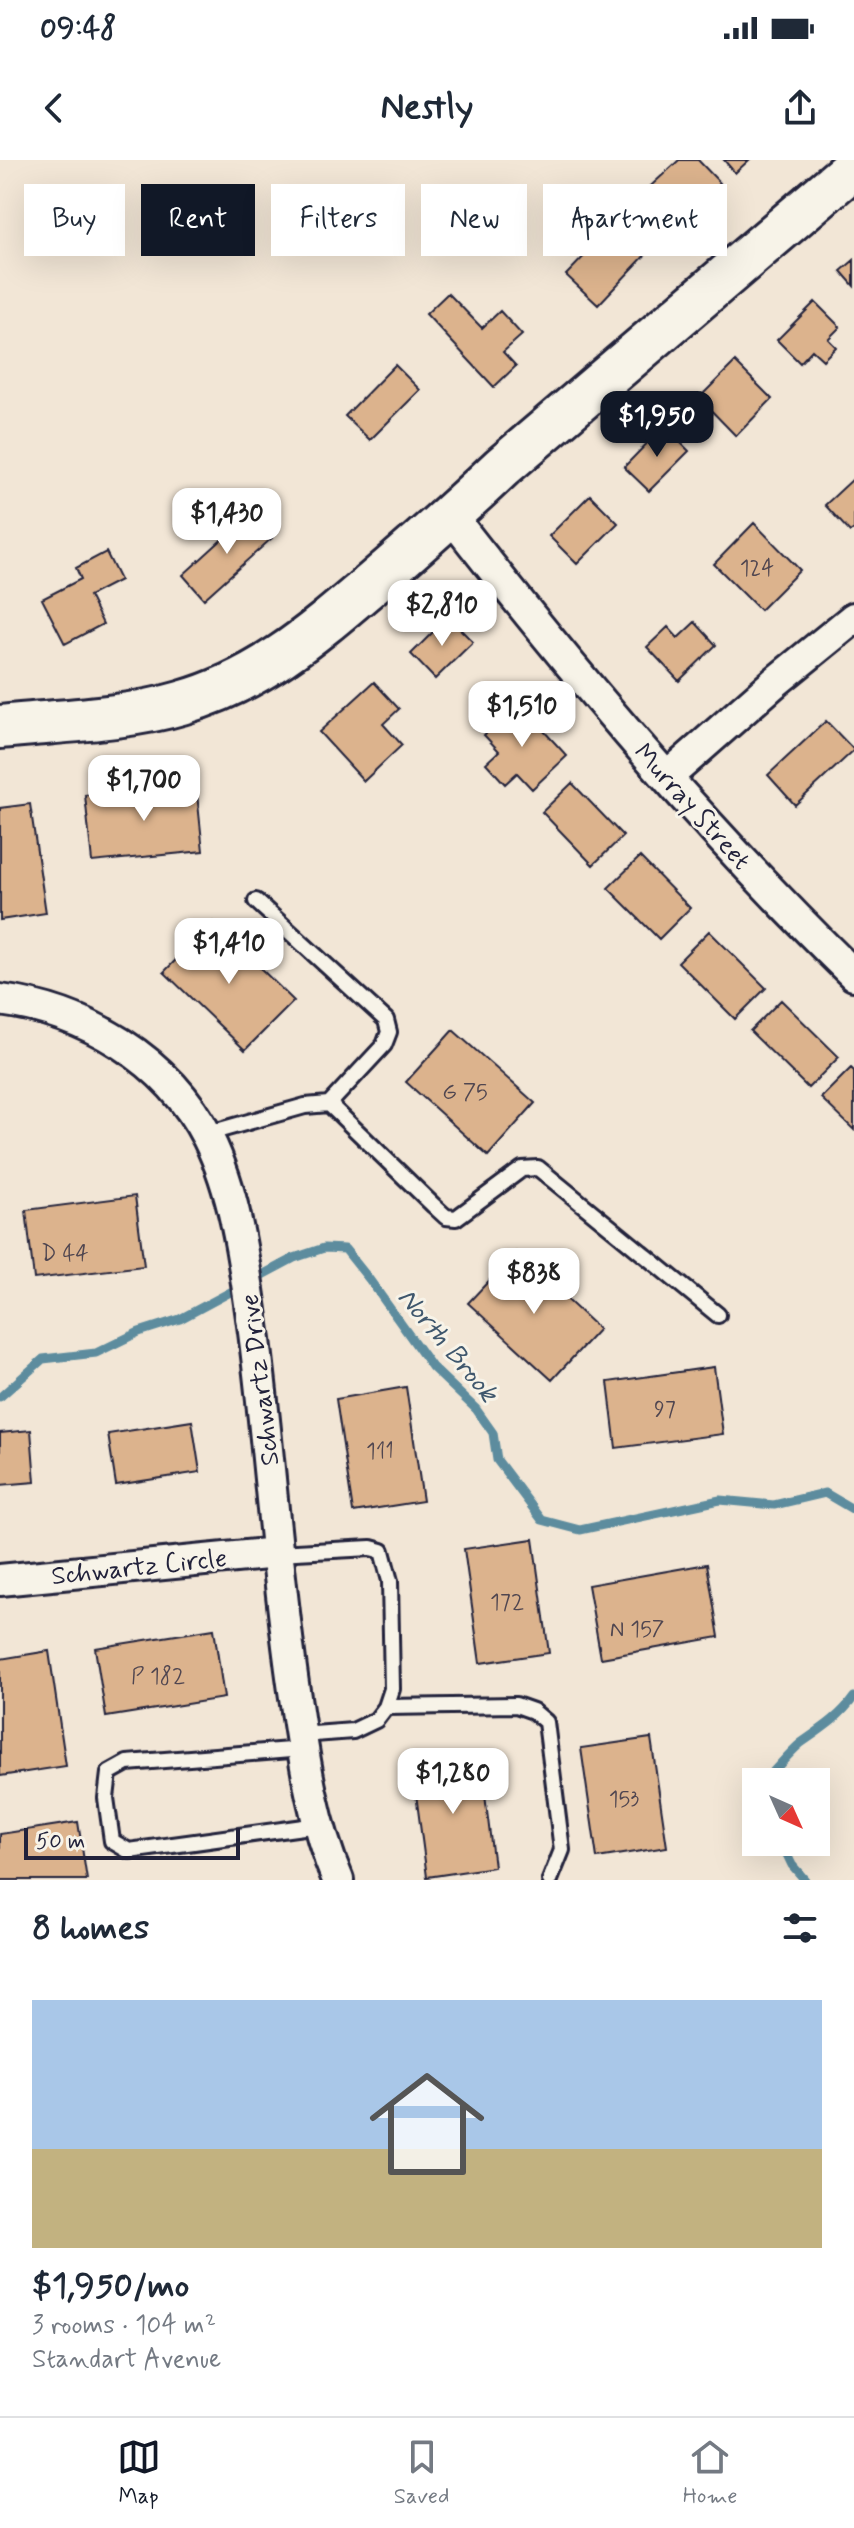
<!DOCTYPE html>
<meta charset="utf-8">
<style>
body{margin:0;font-family:Mynerve,sans-serif;background:#f2f2f3;color:#1f2937;height:100vh;display:flex;flex-direction:column;font-size:30px;white-space:nowrap}
*{box-sizing:border-box;margin:0}
p{font-size:26px;color:#747a83}
.icon{flex:none;width:44px;height:44px;fill:none;stroke:currentColor;stroke-width:2;stroke-linecap:round;stroke-linejoin:round}
.map{position:relative;height:1720px;overflow:hidden}
.sheet{display:flex;flex-direction:column;background:#fff;flex:1}
.sheet>*{flex:none}
.top-card{position:absolute;left:24px;top:24px;width:806px;height:72px;display:flex;gap:16px}
.needle{width:52px;rotate:135deg}
.fabs{position:absolute;left:742px;top:1608px;display:grid;gap:16px}
.fabs a{display:grid;place-items:center;width:88px;height:88px;border-radius:0px;background:#fff;box-shadow:0 8px 32px #0002;font-size:40px}
.scale{position:absolute;left:24px;bottom:20px;width:216px;box-sizing:border-box;padding-left:8px;border:4px solid #22223b;border-top:0;font-size:22px;line-height:28px;white-space:nowrap;color:#22223b;-webkit-text-stroke:6px #f7f3e8;paint-order:stroke}
.price{position:absolute;translate:-50% -68px;padding:0 18px;border-radius:16px;background:#fff;color:#222;font-size:26px;line-height:52px;filter:drop-shadow(0 2px 4px #0008)}
.price::after{content:'';position:absolute;left:50%;top:48px;width:24px;height:18px;margin-left:-12px;background:inherit;clip-path:polygon(0 0,100% 0,50% 100%)}
.price.current{background:#111827;color:#fff}
ul{padding:0;list-style:none}
li{display:grid;align-content:center;gap:16px;height:424px;padding:0 32px}
li+li{border-top:2px solid #e0e1e3}
li span{display:grid;place-items:center;height:248px;border-radius:0px;color:#555}
li>.icon{margin-inline-start:auto}
span .icon{width:144px;height:144px;fill:#fffc;stroke-width:1}
li b{font-size:34px}
h2{display:flex;justify-content:space-between;align-items:center;height:96px;padding:0 32px;font-size:34px}
.pill{padding:0 28px;border-radius:0px;background:#fff;box-shadow:0 8px 32px #0002;font-size:28px;line-height:72px}
.pill.current{background:#111827;color:#fff}
.status{display:flex;justify-content:space-between;align-items:center;height:56px;padding:0 40px;background:#fff;direction:ltr}
.status svg{height:22px;fill:currentColor}
header{display:flex;justify-content:space-between;align-items:center;height:104px;padding:0 32px;background:#fff;font-size:36px;font-weight:800}
.menu{display:flex;justify-content:space-around;align-items:center;height:112px;border-top:2px solid #e0e1e3;background:#fff;font-size:22px;color:#747a83}
.menu a{display:grid;justify-items:center;gap:4px}
.menu .current{color:#111827}
.map>svg:first-child{display:block}
.lines{fill:none;stroke-linecap:round;stroke-linejoin:round}
.stream{stroke:#5d8c9e;stroke-width:9}
.building{fill:#dcb38d;stroke:#22223b;stroke-width:2}
.lane-casing{stroke:#22223b;stroke-width:20}
.street-casing{stroke:#22223b;stroke-width:36}
.secondary-casing{stroke:#22223b;stroke-width:48}
.lane{stroke:#f7f3e8;stroke-width:14}
.street{stroke:#f7f3e8;stroke-width:30}
.secondary{stroke:#f7f3e8;stroke-width:42}
.labels{text-anchor:middle;stroke-width:6;stroke-linejoin:round;paint-order:stroke}
.number-label{font-size:22px;fill:#504650}
.street-label{font-size:26px;fill:#22223b;stroke:#f7f3e8}
.water-label{font-size:28px;font-style:italic;fill:#3f576d;stroke:#f7f3e8}
</style>
<div class="status"><b>09:48</b><svg viewBox="0 0 49 12"><path d="M0 12V9h3v3zM5 12V6h3v6zM10 12V3h3v9zM15 12V0h3v12zM26 1h20v11H26zM47 4h2v5h-2z"/></svg></div>
<header><svg class="icon" aria-label="back" viewBox="0 0 24 24"><path d="M15 5l-7 7 7 7"/></svg>Nestly<svg class="icon" aria-label="share" viewBox="0 0 24 24"><path d="M12 15V3M7 8l5-5 5 5M5 13v7h14v-7"/></svg></header>
<div class="map">
<svg width="854" height="1720" viewBox="0 0 854 1720">
<rect width="100%" height="100%" fill="#f2e6d6"/>
<filter id="ink" filterUnits="userSpaceOnUse"><feTurbulence type="fractalNoise" baseFrequency=".0125" numOctaves="2"/><feDisplacementMap in="SourceGraphic" scale="16" xChannelSelector="R" yChannelSelector="G"/><feConvolveMatrix kernelMatrix="1 2 1 2 8 2 1 2 1" color-interpolation-filters="sRGB"/></filter>
<g filter="url(#ink)">
<g class="lines">
<path class="stream" d="M0 1237 43 1199 96 1193 139 1172 180 1159 294 1098 324 1088 345 1089 369 1119 432 1207 476 1249 493 1273 497 1300 542 1360 580 1370 720 1340 774 1345 825 1333 854 1350
M769 1622 770 1615C780 1605 790 1592 801 1583 821 1569 840 1557 854 1537
M781 1682 792 1705 805 1720"/>
</g>
<path class="building" d="M679 0H698L720 23 661 79 630 45Z
M724 0H749L735 13Z
M620 59 651 89 598 145 566 115Z
M854 100V126L841 111Z
M448 133 482 168 500 151 522 175 503 192 516 206 494 227 426 154Z
M815 142 840 167 828 179 836 187 823 200 812 190 800 203 777 180Z
M735 202 772 239 736 276 699 238Z
M395 205 420 230 370 280 345 256Z
M664 266 689 291 649 331 624 307Z
M854 318V369L850 372 825 345Z
M590 335 618 363 577 404 549 376Z
M250 354 272 378 204 439 183 415Z
M754 363 800 410 760 450 714 404Z
M106 392 120 420 89 436 103 464 65 484 42 439 81 419 76 408Z
M448 457 473 482 435 519 411 494Z
M695 462 716 485 679 521 647 487 668 467 678 478Z
M374 522 399 549 383 564 402 585 364 621 319 572Z
M518 543 567 596 532 629 517 613 505 624 486 603 499 591 484 575Z
M826 561 854 590 795 645 768 615Z
M572 623 623 676 593 705 542 652Z
M196 624 203 691 92 702 85 635Z
M30 644 46 753 0 760V648Z
M640 697 690 748 659 779 608 728Z
M213 762 294 841 245 890 164 812Z
M709 771 766 828 735 859 678 802Z
M781 840 839 897 808 928 750 871Z
M453 870 535 943 488 996 406 922Z
M851 908 854 911V970L821 938Z
M135 1036 144 1106 34 1119 26 1050Z
M516 1092 599 1169 552 1220 468 1143Z
M714 1207 723 1274 616 1288 608 1222Z
M406 1227 423 1341 353 1352 336 1239Z
M192 1261 200 1312 116 1325 108 1274Z
M31 1270 35 1322 0 1325V1273Z
M533 1379 549 1493 480 1503 464 1389Z
M707 1404 719 1477 601 1498 588 1425Z
M214 1469 224 1538 106 1557 95 1488Z
M49 1491 66 1606 0 1616V1499Z
M651 1578 667 1687 597 1698 581 1588Z
M480 1595 494 1707 427 1717 412 1604Z
M78 1662 87 1720H0V1674Z"/>
<g class="lines">
<defs>
<path id="lane" d="M256 741 386 860 389 872 384 885 329 944
M206 974 305 946 329 944 434 1046 446 1057 456 1058 522 1009 538 1008 718 1155
M277 1393 371 1388 382 1391 390 1421 392 1529 386 1547 376 1560 353 1571 301 1575
M386 1547 516 1545 533 1551 546 1562 562 1690 550 1720
M303 1589 127 1603 109 1613 106 1638 112 1681 129 1691 318 1665"/>
<path id="street" d="M451 356C576 516 708 673 854 815
M667 617 774 523 854 458
M0 840C85 851 168 899 208 978 237 1036 245 1109 254 1172 270 1296 277 1421 296 1544 305 1605 314 1664 338 1720
M0 1420 277 1393"/>
<path id="secondary" d="M0 567C57 561 127 559 181 543 260 521 314 473 375 421 418 384 461 346 502 307L854 7"/>
</defs>
<use href="#lane" class="lane-casing"/>
<use href="#street" class="street-casing"/>
<use href="#secondary" class="secondary-casing"/>
<use href="#lane" class="lane"/>
<use href="#street" class="street"/>
<use href="#secondary" class="secondary"/>
</g>
</g>
<g class="labels">
<g class="number-label">
<text x="757" y="415">124</text>
<text x="465" y="939">G 75</text>
<text x="65" y="1100">D 44</text>
<text x="665" y="1256">97</text>
<text x="380" y="1298">111</text>
<text x="507" y="1449">172</text>
<text x="637" y="1476">N 157</text>
<text x="158" y="1523">P 182</text>
<text x="624" y="1646">153</text>
</g>
<g class="street-label">
<text transform="translate(693 646) rotate(48)" y="9">Murray Street</text>
<text transform="translate(259 1220) rotate(-97)" y="9">Schwartz Drive</text>
<text transform="translate(139 1406) rotate(-6)" y="9">Schwartz Circle</text>
</g>
<g class="water-label">
<text transform="translate(449 1184) rotate(50)" y="10">North Brook</text>
</g>
</g>
</svg>
<div class="fabs">
<a><svg class="needle" viewBox="-14 -14 28 28"><path d="M0-13l5 13h-10z" fill="#e53935"/><path d="M0 13l5-13h-10z" fill="#747a83"/></svg></a>
</div>
<div class="scale">50 m</div>
<b class="price current" style="left:657px;top:299px">$1,950</b>
<b class="price" style="left:227px;top:396px">$1,430</b>
<b class="price" style="left:442px;top:488px">$2,810</b>
<b class="price" style="left:522px;top:589px">$1,510</b>
<b class="price" style="left:144px;top:663px">$1,700</b>
<b class="price" style="left:229px;top:826px">$1,410</b>
<b class="price" style="left:534px;top:1156px">$838</b>
<b class="price" style="left:453px;top:1656px">$1,280</b>
<div class="top-card">
<a class="pill">Buy</a>
<a class="pill current">Rent</a>
<a class="pill">Filters</a>
<a class="pill">New</a>
<a class="pill">Apartment</a>
</div>
</div>
<section class="sheet">
<h2>8 homes<svg class="icon" aria-label="filters" viewBox="0 0 24 24"><path d="M4 7h16M4 17h16"/><circle cx="9" cy="7" r="2"/><circle cx="15" cy="17" r="2"/></svg></h2>
<ul>
<li><span style="background:linear-gradient(#a9c7e8 60%,#c2b280 0)"><svg class="icon" aria-label="home" viewBox="0 0 24 24"><path d="M3 11l9-7 9 7M6 9v11h12V9"/></svg></span><div><b>$1,950/mo</b><p>3 rooms · 104 m²</p><p>Standart Avenue</p></div></li>
</ul>
</section>
<nav class="menu">
<a class="current"><svg class="icon" aria-label="map" viewBox="0 0 24 24"><path d="M3 6l6-2 6 2 6-2v14l-6 2-6-2-6 2zM9 4v14M15 6v14"/></svg>Map</a>
<a><svg class="icon" aria-label="saved" viewBox="0 0 24 24"><path d="M7 4h10v16l-5-4-5 4z"/></svg>Saved</a>
<a><svg class="icon" aria-label="home" viewBox="0 0 24 24"><path d="M3 11l9-7 9 7M6 9v11h12V9"/></svg>Home</a>
</nav>
